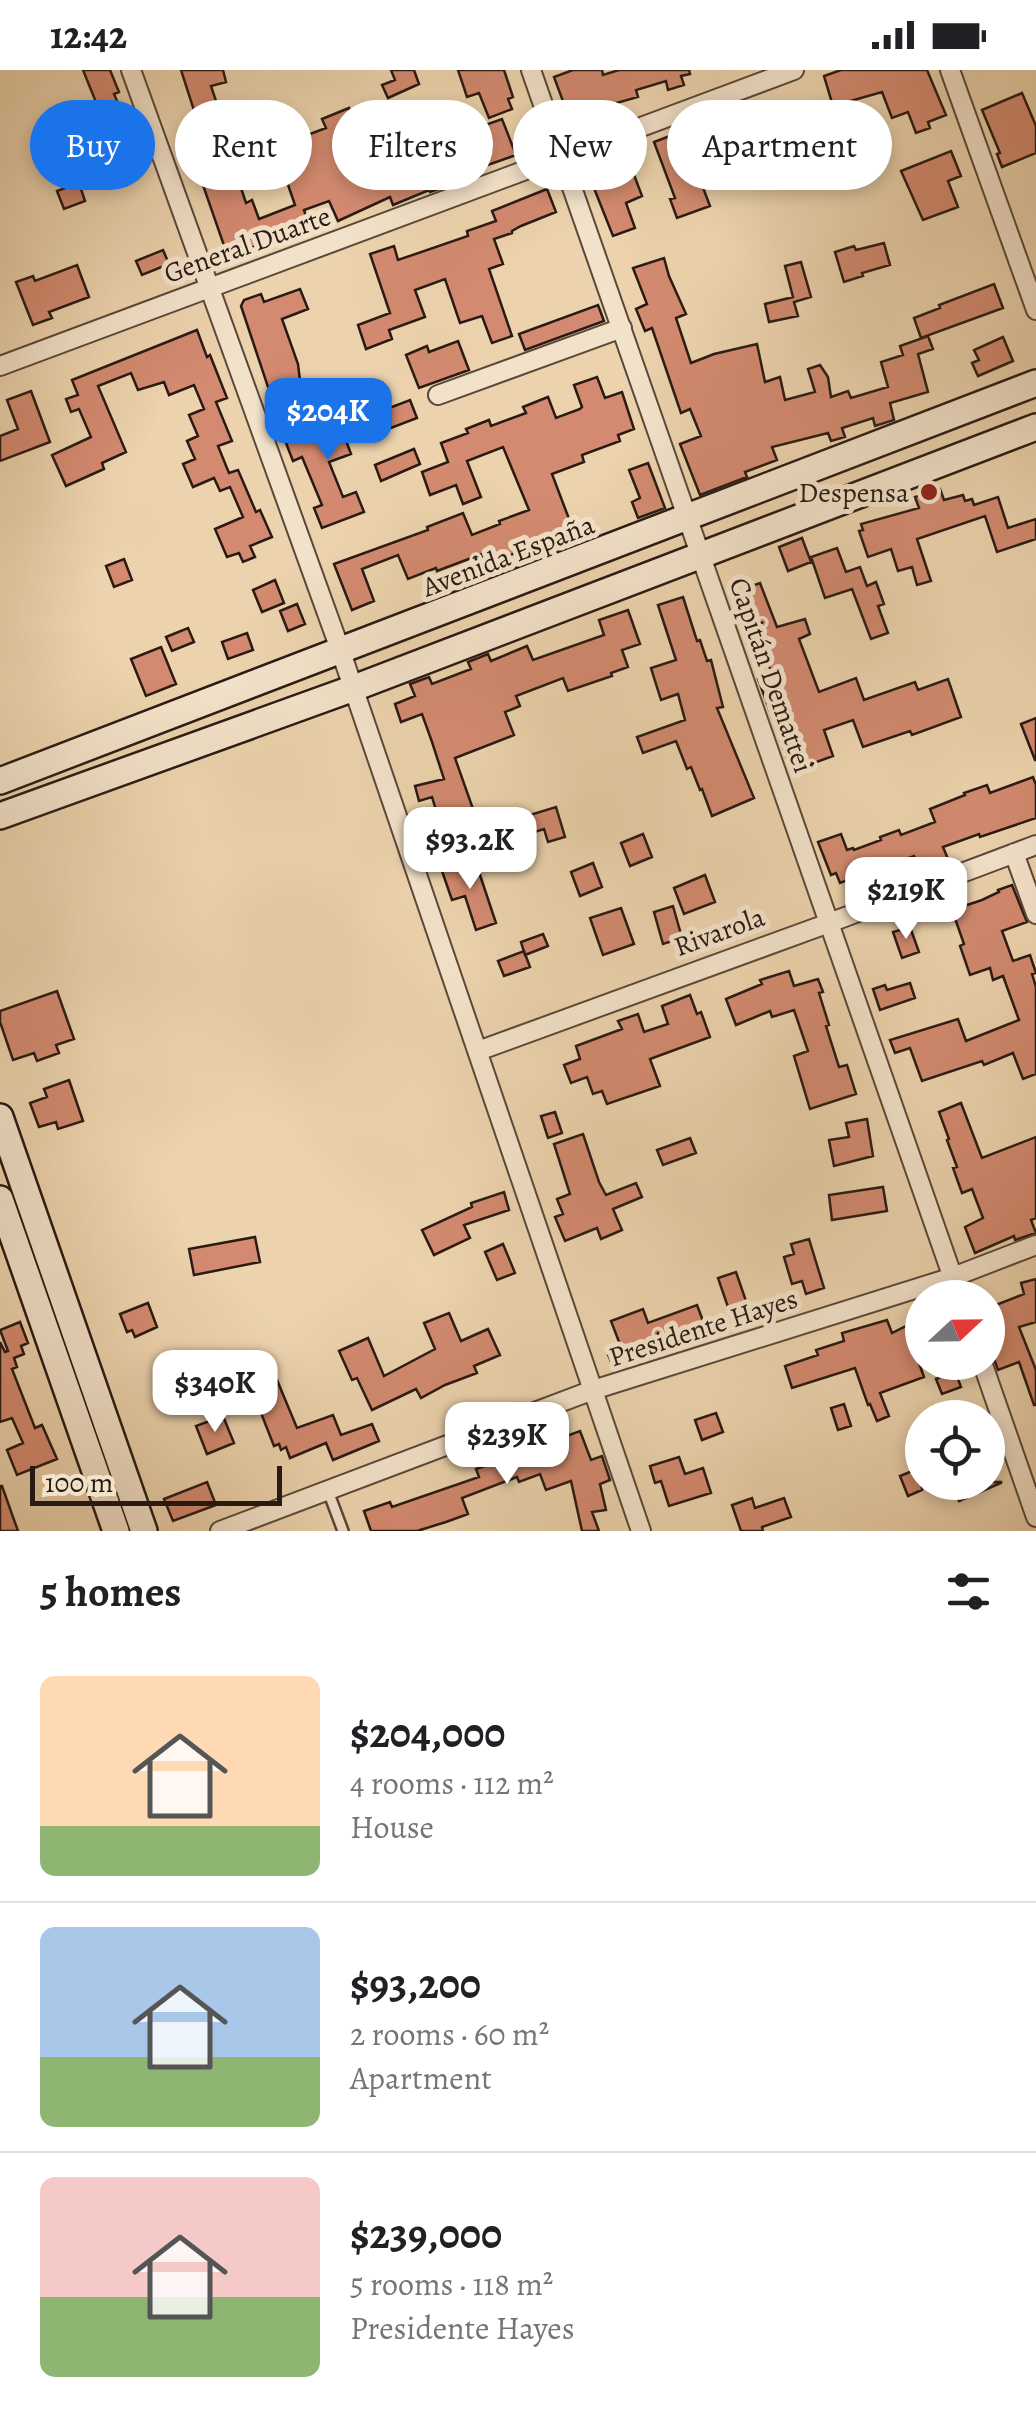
<!DOCTYPE html>
<meta charset="utf-8">
<style>
body{margin:0;font-family:Alegreya,serif;background:#f2f2f2;color:#202124;height:100vh;display:flex;flex-direction:column;font-size:38px;white-space:nowrap}
*{box-sizing:border-box;margin:0}
p{font-size:32px;color:#757577}
.icon{flex:none;width:55px;height:55px;fill:none;stroke:currentColor;stroke-width:2;stroke-linecap:round;stroke-linejoin:round}
.map{position:relative;height:1461px;overflow:hidden}
.details{display:flex;flex-direction:column;background:#fff;flex:1}
.details>*{flex:none}
.top-card{position:absolute;left:30px;top:30px;width:978px;height:90px;display:flex;gap:20px}
.needle{width:65px;rotate:68deg}
.buttons{position:absolute;left:905px;top:1210px;display:grid;gap:20px}
.buttons a{display:grid;place-items:center;width:100px;height:100px;border-radius:50%;background:#fff;box-shadow:0 5px 15px #0003;font-size:50px}
.scale{position:absolute;left:30px;bottom:25px;width:252px;box-sizing:border-box;padding-left:10px;border:5px solid #291a13;border-top:0;font-size:28px;line-height:35px;white-space:nowrap;color:#291a13;-webkit-text-stroke:8px #f3e2ca;paint-order:stroke}
.price{position:absolute;translate:-50% -85px;padding:0 22px;border-radius:20px;background:#fff;color:#222;font-size:32px;line-height:65px;filter:drop-shadow(0 2px 5px #0008)}
.price::after{content:'';position:absolute;left:50%;top:60px;width:30px;height:22px;margin-left:-15px;background:inherit;clip-path:polygon(0 0,100% 0,50% 100%)}
.price.selected{background:#1a73e8;color:#fff}
ul{padding:0;list-style:none}
li{display:flex;align-items:center;gap:30px;height:250px;padding:0 40px}
li+li{border-top:2px solid #e0e0e0}
li span{display:grid;place-items:center;flex:none;width:280px;height:200px;border-radius:15px;color:#555}
li>.icon{margin-inline-start:auto}
span .icon{width:120px;height:120px;fill:#fffc;stroke-width:1}
li b{font-size:42px}
h2{display:flex;justify-content:space-between;align-items:center;height:120px;padding:0 40px;font-size:42px}
.pill{padding:0 35px;border-radius:45px;background:#fff;box-shadow:0 5px 15px #0003;font-size:35px;line-height:90px}
.pill.selected{background:#1a73e8;color:#fff}
.status{display:flex;justify-content:space-between;align-items:center;height:70px;padding:0 50px;background:#fff;direction:ltr}
.status svg{height:28px;fill:currentColor}
.map>svg:first-child{display:block}
.building{fill:#d38a70;stroke:#291a13;stroke-width:2.5}
.lines{fill:none;stroke-linecap:round;stroke-linejoin:round}
.lane-casing{stroke:#5a483a;stroke-width:14}
.street-casing{stroke:#5a483a;stroke-width:22}
.secondary-casing{stroke:#291a13;stroke-width:30}
.lane{stroke:#f3e2ca;stroke-width:9}
.street{stroke:#f3e2ca;stroke-width:18}
.secondary{stroke:#f3e2ca;stroke-width:25}
.poi-dot{fill:#8f2418;stroke:#f3e2ca;stroke-width:4}
.labels{text-anchor:middle;stroke-width:10;stroke-linejoin:round;paint-order:stroke}
.street-label{font-size:28px;fill:#291a13;stroke:#f3e2ca}
.poi-label{font-size:28px;fill:#291a13;stroke:#f3e2ca;text-anchor:end}
</style>
<div class="status"><b>12:42</b><svg viewBox="0 0 49 12"><path d="M0 12V9h3v3zM5 12V6h3v6zM10 12V3h3v9zM15 12V0h3v12zM26 1h20v11H26zM47 4h2v5h-2z"/></svg></div>
<div class="map">
<svg width="1036" height="1461" viewBox="0 0 1036 1461">
<rect width="100%" height="100%" fill="#ecd3ad"/>
<filter id="stains"><feTurbulence type="fractalNoise" baseFrequency=".002" numOctaves="4"/><feColorMatrix values="0 0 0 0 .2 0 0 0 0 .09 0 0 0 0 .02 0 0 0 .5 -.17"/></filter>
<radialGradient id="worn" r=".72"><stop offset=".6" stop-color="#630" stop-opacity="0"/><stop offset="1" stop-color="#630" stop-opacity=".3"/></radialGradient>
<path class="building" d="M83 0H110L119 22 114 24 142 88 105 102 85 53 92 50 91 46 100 42Z
M181 0H223L226 12 211 16 233 82 258 74 263 88 234 97 246 133 252 130 259 149 295 135 275 77 326 58 322 49 349 38 374 99 414 83 412 80 434 71 432 66 457 55 460 64 502 49 516 85 488 95 485 86 455 98 458 106 440 113 442 118 430 122 429 120 393 135 390 127 338 151 329 131 304 140 308 152 303 154 306 162 288 169 286 164 228 187 196 95 210 90Z
M391 0H414L419 14 388 28 382 15 395 10Z
M458 0H504L513 27 508 29 512 39 489 48 479 23 467 27Z
M573 0H602L603 5 619 0H689L690 4 681 6 684 15 668 20 666 11 636 20 638 27 595 39 597 43 571 53 554 7Z
M841 0H927L946 45 928 52 930 58 916 63 908 42 892 48 882 22 833 36 824 6Z
M1022 23 1036 56V83L1002 97 997 84 1000 83 982 40Z
M696 56 714 101 699 107 710 136 677 148 670 129 675 128 654 72Z
M951 81 961 106 948 111 958 137 923 150 901 101Z
M608 90 615 109 633 102 642 126 626 133 635 158 613 166 586 98Z
M79 113 85 131 64 139 57 121Z
M547 119 556 142 521 156 512 161V163L494 169 503 194 489 199 512 266 492 273 482 246 460 253 445 209 415 220 425 247 389 260 392 269 366 279 358 255 390 243 370 184 394 176 398 190 468 166 467 161 496 151 492 141Z
M884 173 890 195 862 203 863 206 844 212 835 182 854 176 856 180Z
M163 180 169 194 142 205 136 191Z
M664 188 669 206 686 244 676 248 691 293 714 284 757 274 765 312 780 307 785 330 815 322 808 299 820 295 828 307 831 327 848 321 851 328 888 317 881 292 903 285 900 276 928 266 933 279 918 284 928 322 890 333 894 350 875 356 873 348 842 358 845 367 831 371 828 363 772 377 777 390 745 402 747 407 700 425 680 374 701 366 690 339 681 343 652 258 645 261 636 239 647 234 633 198Z
M801 192 811 227 794 232 798 246 769 252 765 234 793 227 785 196Z
M77 195 89 227 49 242 52 248 33 255 16 212 33 206 35 211Z
M994 214 1003 238 921 268 914 248 940 238 939 235Z
M300 219 308 239 282 249 298 294 301 319 270 323 241 236 244 230 261 224 264 232Z
M598 235 604 251 525 280 519 264Z
M197 260 207 287 210 285 227 328 216 332 232 371 218 376 229 403 238 400 256 442 260 440 272 467 250 476 255 487 243 492 239 483 227 487 215 459 243 447 230 417 220 421 214 408 193 417 183 394 195 389 187 371 198 366 189 345 204 339 194 315 169 325 164 312 138 320 131 303 98 316 126 382 102 393 104 399 66 416 52 385 91 367 79 339 71 342 66 329 78 325 72 310Z
M1003 267 1013 291 978 306 972 293 979 290 974 280Z
M458 271 469 300 419 318 406 285 427 276 429 282Z
M597 307 605 328 622 322 634 359 618 365 620 371 582 385 584 392 552 404 574 462 542 474 546 484 519 494 515 483 490 493 487 486 483 487 482 484 437 501 436 498 408 509 398 485 362 499 374 531 352 540 334 494 428 460 427 457 463 443 472 465 500 454 499 451 529 440 503 377 467 391 481 427 463 434 456 415 430 425 422 402 448 392 441 373 468 363 466 359 489 350 491 356 526 343 523 337 548 327 556 348 580 339 582 337 574 315Z
M31 321 50 372 0 391V366L18 359 7 330Z
M352 329 358 347 340 354 351 384 329 392 343 427 356 422 364 442 322 458 314 438 322 435 302 387 293 391 286 373 320 360 313 343Z
M410 330 417 348 391 358 384 340Z
M414 379 420 394 381 411 375 395Z
M648 393 665 438 638 448 632 432 640 428 629 400Z
M940 419 944 430 963 425 965 431 972 429 974 435 998 427 1008 458 1036 449V469L997 482 985 446 917 469 931 511 917 515 912 497 898 501 891 479 868 487 859 461 863 460 861 454 919 438 915 427Z
M802 468 811 492 788 501 779 477Z
M837 478 846 502 860 497 867 516 876 512 884 534 878 536 888 563 871 569 852 519 825 528 811 487Z
M124 489 132 510 114 517 106 496Z
M275 510 284 533 262 542 253 520Z
M760 513 777 557 805 549 810 564 799 569 819 622 856 608 864 630 915 612 918 620 948 609 961 647 912 665 910 661 863 677 853 650 824 660 833 686 792 701 758 609 772 604 762 577 751 581 745 565 758 560 743 519Z
M683 527 697 571 700 570 707 591 711 590 723 637 717 638 754 728 712 746 702 719 700 720 691 697 687 699 676 671 643 683 637 667 685 650 678 624 661 630 651 598 676 590 658 535Z
M297 534 305 554 288 561 280 541Z
M628 540 640 574 622 580 628 597 611 603 612 606 568 621 563 608 516 626 520 636 505 642 514 665 455 688 479 756 444 767 432 727 419 731 415 716 444 709 432 672 422 644 401 652 395 634 415 626 410 614 429 607 432 614 471 599 468 592 488 584 491 591 527 576 533 590 604 565 599 550Z
M188 558 194 572 172 581 166 567Z
M247 563 253 580 228 589 222 572Z
M161 577 176 614 146 626 131 589Z
M1036 648V690H1035L1021 654Z
M1033 707 1036 715V748L980 767 979 764 943 777 948 789 919 800 914 786 840 813 836 803 831 805 818 772 841 764 847 780 853 778 854 780 881 770 880 767 899 760 901 765 935 752 930 739 965 725 964 723 987 715 990 723Z
M556 737 565 767 548 772 544 759 515 768 510 751Z
M643 764 652 787 630 796 621 773Z
M475 790 496 853 476 860 465 826 452 830 442 801Z
M593 793 602 817 580 826 571 802Z
M705 805 715 832 684 844 674 818Z
M1012 815 1027 852 1002 861 1013 891 1030 885 1036 903 1032 904 1036 917V1004L1023 1009 1013 983 984 995 982 991 922 1011 910 978 895 983 890 970 958 949 966 971 1019 950 1003 906 993 910 990 898 970 905 960 876 964 874 952 840 982 830 999 822 998 820Z
M673 836 682 868 663 874 654 842Z
M621 838 634 874 603 885 590 848Z
M910 857 919 882 902 888 893 862Z
M543 864 548 876 525 885 521 872Z
M524 881 530 897 504 906 498 891Z
M789 901 794 916 818 909 823 922 819 923 829 955 826 956 839 997 847 995 856 1024 810 1039 794 986 808 981 794 940 772 947 770 941 736 955 726 929 762 914 760 910Z
M910 913 915 928 880 940 873 919 885 915 887 920Z
M57 921 74 969 56 975 59 983 37 991 34 983 13 990 0 952V941Z
M690 925 697 944 701 942 710 967 650 989 660 1016 607 1034 602 1021 593 1024 587 1007 571 1013 564 995 580 989 576 976 622 959 618 951 638 944 644 962 668 954 662 936Z
M69 1010 83 1051 58 1059 56 1052 39 1057 30 1033 47 1027 44 1019Z
M961 1033 982 1088 1036 1067V1148L1031 1150 1036 1163 1015 1170 1014 1166 975 1183 965 1157 983 1148 972 1119 962 1123 953 1098 957 1097 947 1070 949 1069 939 1042Z
M555 1042 562 1063 548 1068 541 1046Z
M867 1049 873 1086 834 1096 829 1070 849 1067 846 1053Z
M583 1064 599 1112 606 1125 636 1113 642 1127 613 1139 622 1160 601 1169 597 1158 565 1171 555 1147 563 1144 557 1129 570 1124 554 1074Z
M690 1068 696 1083 663 1095 657 1080Z
M883 1117 887 1141 832 1150 829 1125Z
M504 1122 509 1140 464 1155 470 1168 434 1185 422 1160 472 1137 471 1133Z
M255 1167 260 1192 194 1205 189 1179Z
M809 1169 824 1218 806 1224 802 1211 792 1214 784 1187 794 1184 791 1174Z
M503 1174 515 1203 497 1210 485 1182Z
M736 1202 747 1234 729 1240 718 1208Z
M1036 1209V1252L1019 1257 1036 1300V1335H1034L1019 1292 998 1300 988 1273V1238L1024 1224 1021 1213Z
M148 1233 157 1257 135 1267 132 1260 127 1262 120 1244Z
M697 1235 709 1267 683 1276 677 1260 640 1273 645 1288 614 1299 607 1282 621 1277 611 1251 643 1239 648 1253Z
M449 1243 461 1271 488 1259 500 1285 474 1296 477 1303 445 1315 421 1328 416 1319 372 1340 357 1308 352 1310 339 1281 368 1268 384 1306 435 1279 424 1253Z
M922 1248V1271L913 1276 924 1307 880 1323 889 1346 877 1351 870 1334 868 1335 855 1298 792 1318 785 1296 818 1285 816 1280 844 1271 842 1263 887 1250 892 1263Z
M20 1252 28 1273 21 1276 24 1284 14 1288 17 1297 12 1299 35 1358 42 1355 57 1389 17 1405 7 1380 23 1373 12 1348 0 1352V1272L5 1282 8 1281 0 1260Z
M955 1301 961 1317 942 1324 936 1309Z
M277 1310 297 1358 333 1345 341 1365 372 1354 379 1371 333 1390 326 1373 290 1388 286 1377 281 1380 279 1374 274 1376 252 1320Z
M844 1334 851 1356 838 1360 831 1338Z
M716 1343 723 1362 702 1370 695 1350Z
M223 1346 234 1373 207 1384 196 1356Z
M580 1361 591 1390 602 1386 610 1410 600 1414 606 1440 592 1442 599 1461H582L571 1411 546 1420 540 1404 519 1412 517 1407 462 1428 468 1444 446 1452 417 1461H371L364 1441 390 1432 392 1437 479 1407 476 1399 496 1392V1395L540 1379 539 1376Z
M679 1387 685 1404 703 1398 711 1423 669 1436 661 1411 655 1413 650 1396Z
M922 1397V1420L908 1426 900 1406Z
M207 1412 216 1435 173 1451 164 1429Z
M951 1412H1001V1413L959 1431Z
M0 1416H2L18 1461H0Z
M752 1428 755 1438 784 1428 791 1447 762 1457 763 1461H741L732 1435Z"/>
<g class="lines">
<defs>
<path id="lane" d="M328 1421 343 1461"/>
<path id="street" d="M131 0 341 582 641 1461
M531 0 960 1228
M950 0 1036 240
M0 296 794 0
M438 325 622 258
M1014 783 1036 844
M478 981 829 853 1036 775
M982 1292 1036 1447
M220 1461 593 1320 953 1207 1036 1175"/>
<path id="secondary" d="M0 711 1036 313
M0 746 354 618 1036 357
M0 1047 144 1461
M0 1129 116 1461"/>
</defs>
<use href="#lane" class="lane-casing"/>
<use href="#street" class="street-casing"/>
<use href="#secondary" class="secondary-casing"/>
<use href="#lane" class="lane"/>
<use href="#street" class="street"/>
<use href="#secondary" class="secondary"/>
</g>
<circle class="poi-dot" cx="929" cy="422" r="10"/>
<g class="labels">
<g class="street-label">
<text transform="translate(247 174) rotate(-20)" y="10">General Duarte</text>
<text transform="translate(508 485) rotate(-21)" y="10">Avenida España</text>
<text transform="translate(772 605) rotate(71)" y="10">Capitán Demattei</text>
<text transform="translate(719 861) rotate(-20)" y="10">Rivarola</text>
<text transform="translate(703 1257) rotate(-18)" y="10">Presidente Hayes</text>
</g>
<g class="poi-label">
<text x="909" y="432">Despensa</text>
</g>
</g>
<rect width="100%" height="100%" filter="url(#stains)"/>
<rect width="100%" height="100%" fill="url(#worn)"/>
</svg>
<div class="buttons">
<a><svg class="needle" viewBox="-14 -14 28 28"><path d="M0-13l5 13h-10z" fill="#e53935"/><path d="M0 13l5-13h-10z" fill="#757577"/></svg></a>
<a><svg class="icon" aria-label="locate" viewBox="0 0 24 24"><circle cx="12" cy="12" r="6"/><path d="M12 2v4M12 18v4M2 12h4M18 12h4"/></svg></a>
</div>
<div class="scale">100 m</div>
<b class="price selected" style="left:328px;top:393px">$204K</b>
<b class="price" style="left:470px;top:822px">$93.2K</b>
<b class="price" style="left:906px;top:872px">$219K</b>
<b class="price" style="left:215px;top:1365px">$340K</b>
<b class="price" style="left:507px;top:1417px">$239K</b>
<div class="top-card">
<a class="pill selected">Buy</a>
<a class="pill">Rent</a>
<a class="pill">Filters</a>
<a class="pill">New</a>
<a class="pill">Apartment</a>
</div>
</div>
<section class="details">
<h2>5 homes<svg class="icon" aria-label="filters" viewBox="0 0 24 24"><path d="M4 7h16M4 17h16"/><circle cx="9" cy="7" r="2"/><circle cx="15" cy="17" r="2"/></svg></h2>
<ul>
<li><span style="background:linear-gradient(#ffd9b3 75%,#8fb573 0)"><svg class="icon" aria-label="home" viewBox="0 0 24 24"><path d="M3 11l9-7 9 7M6 9v11h12V9"/></svg></span><div><b>$204,000</b><p>4 rooms · 112 m²</p><p>House</p></div></li>
<li><span style="background:linear-gradient(#a9c7e8 65%,#8fb573 0)"><svg class="icon" aria-label="home" viewBox="0 0 24 24"><path d="M3 11l9-7 9 7M6 9v11h12V9"/></svg></span><div><b>$93,200</b><p>2 rooms · 60 m²</p><p>Apartment</p></div></li>
<li><span style="background:linear-gradient(#f6c9c9 60%,#8fb573 0)"><svg class="icon" aria-label="home" viewBox="0 0 24 24"><path d="M3 11l9-7 9 7M6 9v11h12V9"/></svg></span><div><b>$239,000</b><p>5 rooms · 118 m²</p><p>Presidente Hayes</p></div></li>
</ul>
</section>
